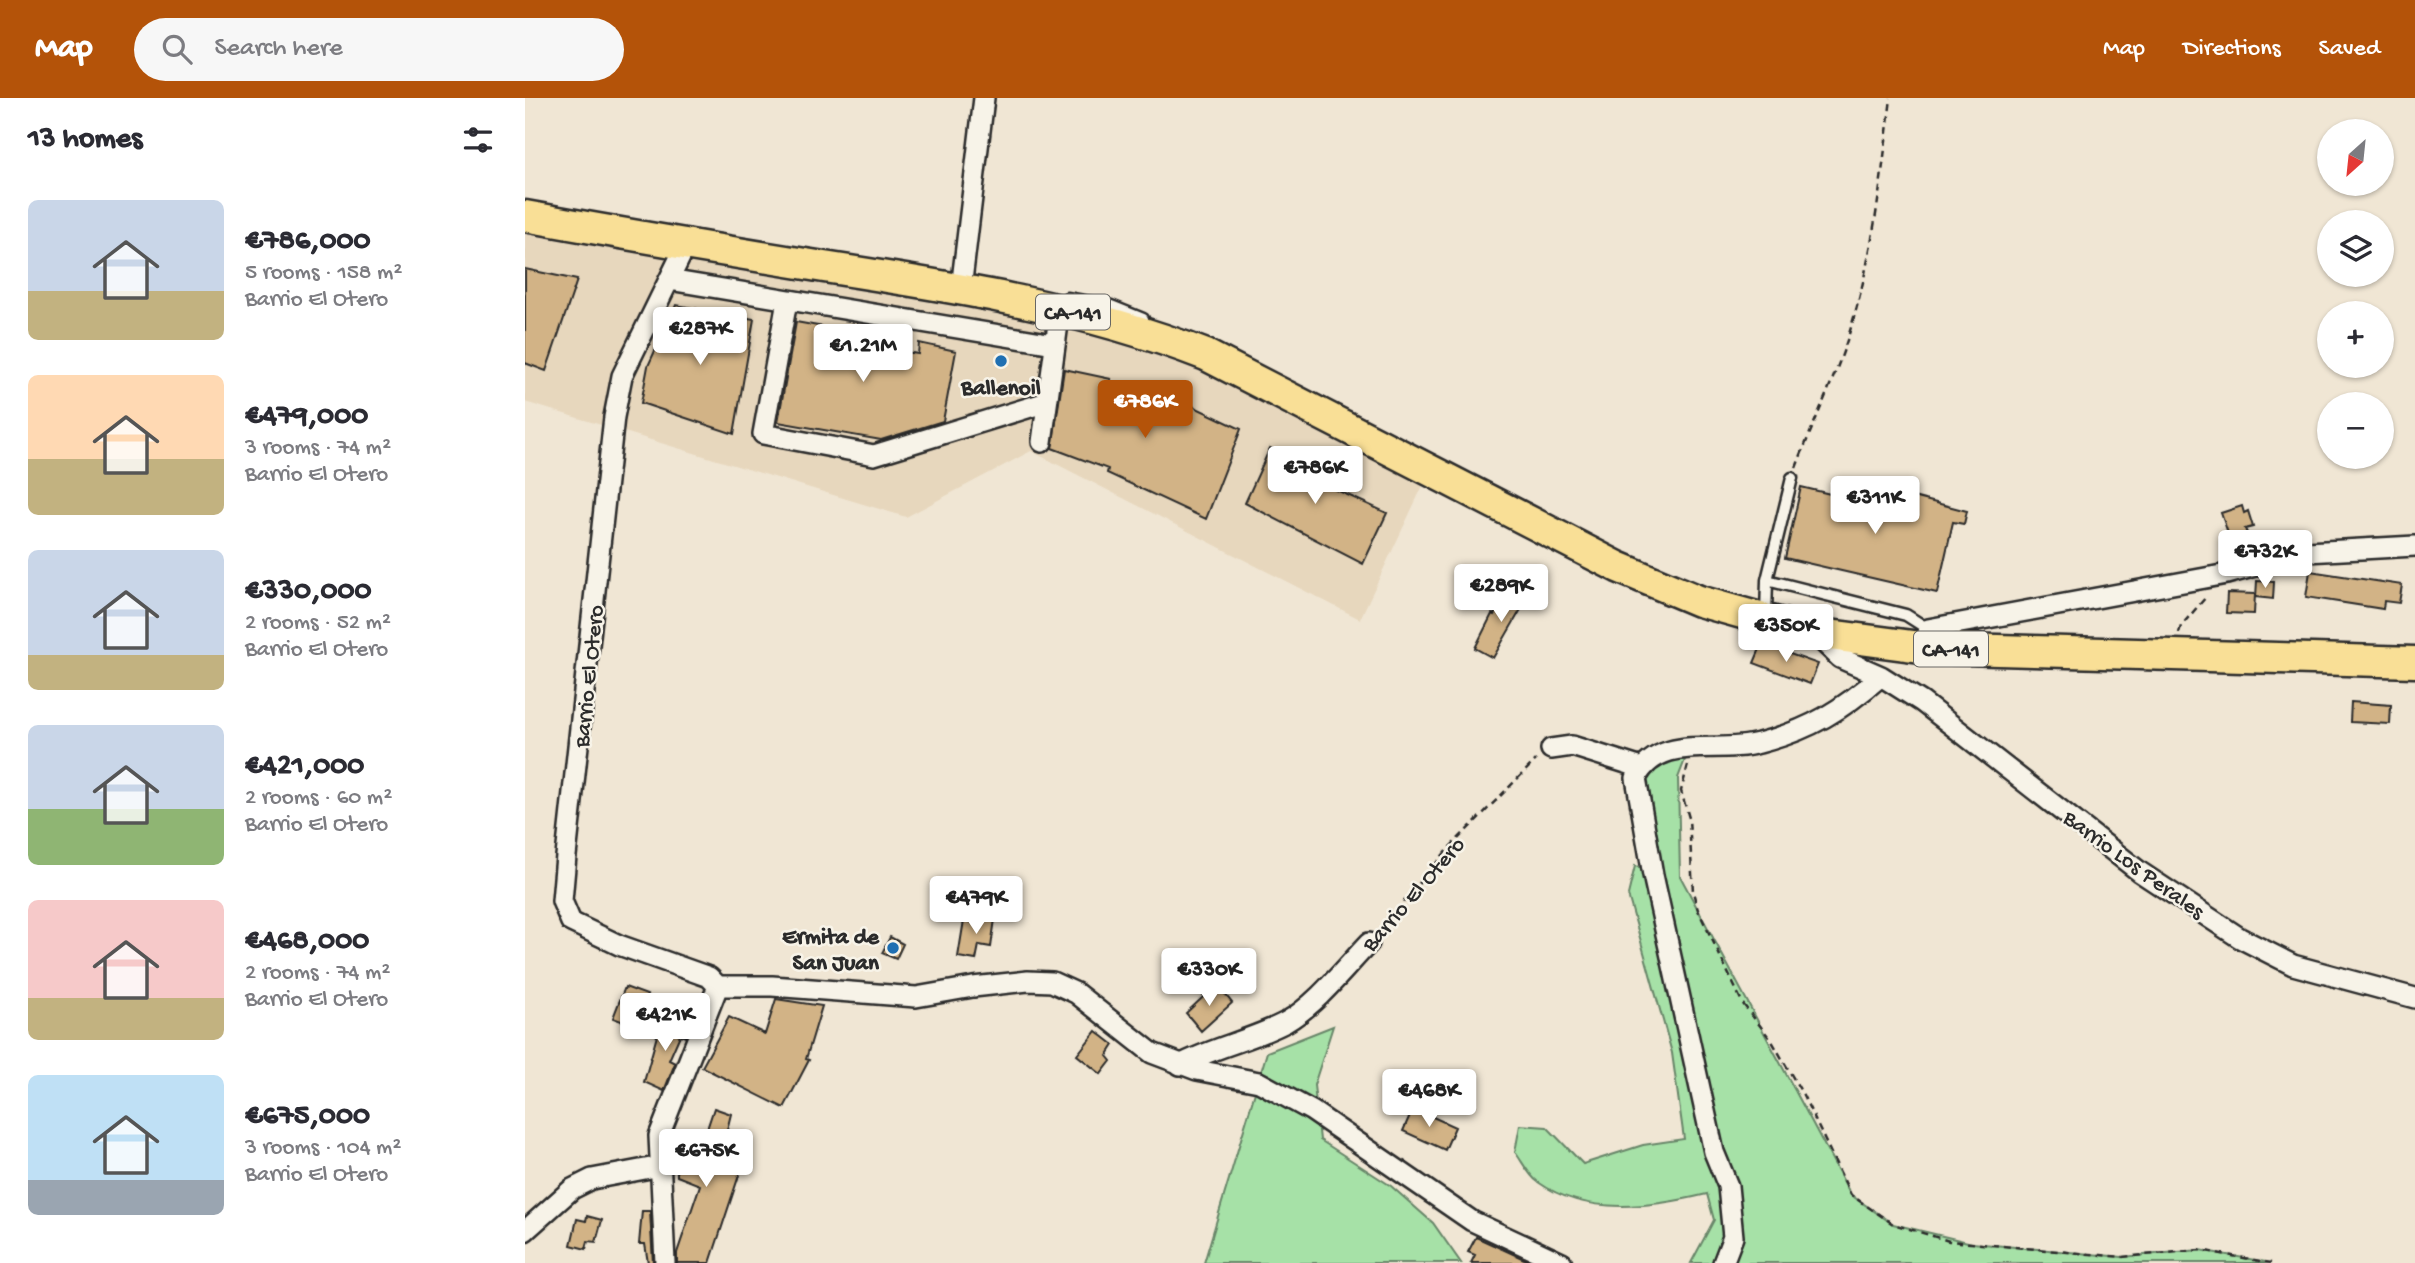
<!DOCTYPE html>
<meta charset="utf-8">
<style>
body{margin:0;font-family:"Gochi Hand",sans-serif;background:#f7f7f7;color:#2b2b33;height:100vh;display:flex;flex-direction:column;font-size:26px;white-space:nowrap}
*{box-sizing:border-box;margin:0}
p{font-size:23px;color:#7c7c81}
.icon{flex:none;width:38px;height:38px;fill:none;stroke:currentColor;stroke-width:2;stroke-linecap:round;stroke-linejoin:round}
.map{position:relative;flex:1;overflow:hidden}
.sheet{display:flex;flex-direction:column;background:#fff;width:525px}
.sheet>*{flex:none}
.needle{width:46px;rotate:207deg}
.fabs{position:absolute;left:1792px;top:21px;display:grid;gap:14px}
.fabs a{display:grid;place-items:center;width:77px;height:77px;border-radius:50%;background:#fff;box-shadow:0 2px 5px #0004;font-size:35px}
.price{position:absolute;translate:-50% -60px;padding:0 16px;border-radius:7px;background:#fff;color:#222;font-size:23px;line-height:46px;filter:drop-shadow(0 2px 4px #0008)}
.price::after{content:'';position:absolute;left:50%;top:42px;width:21px;height:16px;margin-left:-10px;background:inherit;clip-path:polygon(0 0,100% 0,50% 100%)}
.price.active{background:#b45309;color:#fff}
ul{padding:0;list-style:none}
li{display:flex;align-items:center;gap:21px;height:175px;padding:0 28px}
li span{display:grid;place-items:center;flex:none;width:196px;height:140px;border-radius:10px;color:#555}
li>.icon{margin-inline-start:auto}
span .icon{width:84px;height:84px;fill:#fffc;stroke-width:1}
li b{font-size:30px}
h2{display:flex;justify-content:space-between;align-items:center;height:84px;padding:0 28px;font-size:30px}
header{display:flex;align-items:center;gap:42px;box-sizing:border-box;height:98px;padding:0 35px;background:#b45309;color:#fff}
header strong{font-size:33px}
nav{display:flex;gap:38px;margin-inline-start:auto;font-size:24px}
.search{width:490px;height:63px;background:#f7f7f7;display:flex;align-items:center;gap:18px;box-sizing:border-box;padding:0 24px;border-radius:38px;color:#7c7c81;font-size:26px}
main{display:flex;flex:1;min-height:0}
.map>svg:first-child{display:block}
.built{fill:#e7d7bd}
.green{fill:#a6e1a7;stroke:#688669;stroke-width:2}
.building{fill:#d2b386;stroke:#2b2b2b;stroke-width:2}
.lines{fill:none;stroke-linecap:round;stroke-linejoin:round}
.lane-casing{stroke:#2b2b2b;stroke-width:15}
.street-casing{stroke:#2b2b2b;stroke-width:24}
.primary-casing{stroke:#2b2b2b;stroke-width:35}
.path{stroke:#2b2b2b;stroke-width:2.5;stroke-dasharray:7 5;stroke-linecap:butt}
.lane{stroke:#f7f3e8;stroke-width:10}
.street{stroke:#f7f3e8;stroke-width:19}
.primary{stroke:#f9df96;stroke-width:30}
.poi-dot{fill:#1f6fb2;stroke:#f7f3e8;stroke-width:2.5}
.labels{text-anchor:middle;stroke-width:5;stroke-linejoin:round;paint-order:stroke}
.shield{fill:#f7f3e8;stroke:#686764;stroke-width:2}
.shield-label{font-size:21px;font-weight:bold;fill:#2b2b2b}
.poi-label{font-size:23px;font-weight:bold;fill:#2b2b2b;stroke:#f7f3e8}
.street-label{font-size:23px;fill:#2b2b2b;stroke:#f7f3e8}
</style>
<header>
<strong>Map</strong>
<div class="search"><svg class="icon" aria-label="search" viewBox="0 0 24 24"><circle cx="10" cy="10" r="6"/><path d="M15 15l6 6"/></svg>Search here</div>
<nav><a>Map</a><a>Directions</a><a>Saved</a></nav>
</header>
<main>
<section class="sheet">
<h2>13 homes<svg class="icon" aria-label="filters" viewBox="0 0 24 24"><path d="M4 7h16M4 17h16"/><circle cx="9" cy="7" r="2"/><circle cx="15" cy="17" r="2"/></svg></h2>
<ul>
<li><span style="background:linear-gradient(#c9d6e8 65%,#c2b280 0)"><svg class="icon" aria-label="home" viewBox="0 0 24 24"><path d="M3 11l9-7 9 7M6 9v11h12V9"/></svg></span><div><b>€786,000</b><p>5 rooms · 158 m²</p><p>Barrio El Otero</p></div></li>
<li><span style="background:linear-gradient(#ffd9b3 60%,#c2b280 0)"><svg class="icon" aria-label="home" viewBox="0 0 24 24"><path d="M3 11l9-7 9 7M6 9v11h12V9"/></svg></span><div><b>€479,000</b><p>3 rooms · 74 m²</p><p>Barrio El Otero</p></div></li>
<li><span style="background:linear-gradient(#c9d6e8 75%,#c2b280 0)"><svg class="icon" aria-label="home" viewBox="0 0 24 24"><path d="M3 11l9-7 9 7M6 9v11h12V9"/></svg></span><div><b>€330,000</b><p>2 rooms · 52 m²</p><p>Barrio El Otero</p></div></li>
<li><span style="background:linear-gradient(#c9d6e8 60%,#8fb573 0)"><svg class="icon" aria-label="home" viewBox="0 0 24 24"><path d="M3 11l9-7 9 7M6 9v11h12V9"/></svg></span><div><b>€421,000</b><p>2 rooms · 60 m²</p><p>Barrio El Otero</p></div></li>
<li><span style="background:linear-gradient(#f6c9c9 70%,#c2b280 0)"><svg class="icon" aria-label="home" viewBox="0 0 24 24"><path d="M3 11l9-7 9 7M6 9v11h12V9"/></svg></span><div><b>€468,000</b><p>2 rooms · 74 m²</p><p>Barrio El Otero</p></div></li>
<li><span style="background:linear-gradient(#bfe0f5 75%,#9aa5b1 0)"><svg class="icon" aria-label="home" viewBox="0 0 24 24"><path d="M3 11l9-7 9 7M6 9v11h12V9"/></svg></span><div><b>€675,000</b><p>3 rooms · 104 m²</p><p>Barrio El Otero</p></div></li>
</ul>
</section>
<div class="map">
<svg width="1890" height="1165" viewBox="0 0 1890 1165">
<rect width="100%" height="100%" fill="#f0e6d4"/>
<filter id="ink" filterUnits="userSpaceOnUse"><feTurbulence type="fractalNoise" baseFrequency=".0143" numOctaves="2"/><feDisplacementMap in="SourceGraphic" scale="14" xChannelSelector="R" yChannelSelector="G"/><feConvolveMatrix kernelMatrix="1 2 1 2 8 2 1 2 1" color-interpolation-filters="sRGB"/></filter>
<g filter="url(#ink)">
<path class="built" d="M0 128 538 223 694 274 901 381 835 521 506 353 381 419 0 304Z"/>
<path class="green" d="M1163 654 1153 680 1155 778 1326 1097 1368 1126 1447 1145 1597 1159 1675 1152 1746 1165H1166L1189 1122 1182 1096C1128 1109 1062 1119 1013 1084 1004 1078 997 1063 990 1054L995 1027 1022 1029 1058 1066 1118 1047 1159 1041 1147 955 1103 797 1110 768 1130 773 1117 693 1125 671Z
M808 928 789 987 795 1042 866 1088 908 1125 936 1165H679L742 954Z"/>
<path class="building" d="M0 171 52 182 21 273 0 265Z
M151 207 229 221 209 336 116 305 123 268Z
M271 224 359 240 357 250 393 256 394 245 431 253 418 323 356 342 253 324Z
M539 271 586 281 583 291 610 302 617 284 716 331 681 421 582 375 583 371 527 350Z
M745 350 798 375 794 384 862 415 838 466 720 405Z
M1346 388 1442 413 1439 426 1428 424 1412 495 1260 460 1276 389 1343 405Z
M1717 408 1719 415 1723 413 1728 429 1720 431 1722 435 1705 441 1696 415Z
M1785 473 1877 487 1874 505 1859 503 1858 511 1781 499Z
M1732 483 1749 484 1748 501 1731 499Z
M984 491 1002 501 968 560 950 550 967 516 969 517Z
M1702 495 1730 496 1729 516 1701 515Z
M1237 546 1293 566 1285 586 1229 565Z
M1826 604 1866 607 1865 626 1825 624Z
M447 818 470 821 466 849 454 847 451 862 433 859 439 822 446 824Z
M365 839 378 846 371 861 357 855Z
M692 886 707 905 676 933 661 915Z
M100 889 122 897 110 928 88 920Z
M251 901 297 908 281 961 284 962 259 1010 177 969 204 919 240 936Z
M152 917 166 923 160 939 147 933 155 937 144 962 150 965 139 993 119 984 135 927 145 932Z
M571 933 589 947 582 958 586 963 576 976 552 957Z
M189 1010 206 1016 195 1060 217 1068 185 1165H152V1155L175 1087 152 1078V1054L158 1035 178 1043Z
M888 1010 930 1029 920 1052 878 1033Z
M117 1113H125L128 1165H123L120 1146H114Z
M62 1118 77 1122 71 1144 63 1143 61 1151 46 1147 52 1121 61 1123Z
M951 1139 997 1160 1008 1165H946L950 1157 943 1154Z"/>
<g class="lines">
<defs>
<path id="lane" d="M542 200 586 208 618 221
M1242 482 1381 517 1403 531
M1241 518 1242 482 1267 380"/>
<path id="street" d="M161 147 97 278 89 319 41 758 37 803 46 824 94 847 184 879 193 888H247L391 899 448 889 503 883 527 884 551 895 627 955 672 972 734 984 787 1013 947 1123 1037 1165
M144 182 529 246
M436 191 459 0
M262 203 238 336 349 357 522 304
M517 344 535 211
M1290 536 1315 560 1356 578 1397 604 1615 774 1715 840 1768 867 1890 900
M1403 550V531L1702 476 1782 454 1890 448
M1026 651 1047 648 1117 670
M655 967C689 949 727 942 761 924 792 906 819 871 844 845
M0 1133 47 1091 67 1081 136 1068
M140 1165 134 1038 193 888
M1198 1165 1208 1139 1203 1088 1189 1054 1128 777 1111 680C1136 634 1192 657 1234 645 1285 632 1317 612 1356 578"/>
<path id="primary" d="M0 118C99 136 199 153 299 169 429 189 558 209 681 257L1093 469 1174 503 1289 535 1403 550 1890 564"/>
</defs>
<use href="#lane" class="lane-casing"/>
<use href="#street" class="street-casing"/>
<use href="#primary" class="primary-casing"/>
<path class="path" d="M1271 370C1289 322 1313 275 1327 226 1349 152 1357 76 1366 0
M1654 535 1656 528 1681 499
M1163 667 1156 693 1164 720 1168 794 1173 812 1218 906 1247 943 1278 997 1326 1097 1368 1126 1424 1143 1597 1159 1675 1152 1746 1165
M855 832 923 751 1011 662"/>
<use href="#lane" class="lane"/>
<use href="#street" class="street"/>
<use href="#primary" class="primary"/>
</g>
</g>
<g class="poi-dot">
<circle cx="476" cy="263" r="7"/>
<circle cx="368" cy="850" r="7"/>
</g>
<g class="labels">
<g class="shield">
<rect x="511" y="196.5" width="74" height="35" rx="5"/>
<rect x="1389" y="533.5" width="74" height="35" rx="5"/>
</g>
<g class="shield-label">
<text x="548" y="221">CA-141</text>
<text x="1426" y="558">CA-141</text>
</g>
<g class="poi-label">
<text x="476" y="296">Ballenoil</text>
<text x="354" y="845" text-anchor="end">Ermita de<tspan x="354" dy="26">San Juan</tspan></text>
</g>
<g class="street-label">
<text transform="translate(62 578) rotate(-84)" y="8">Barrio El Otero</text>
<text transform="translate(1610 765) rotate(36)" y="8">Barrio Los Perales</text>
<text transform="translate(887 795) rotate(-49)" y="8">Barrio El Otero</text>
</g>
</g>
</svg>
<div class="fabs">
<a><svg class="needle" viewBox="-14 -14 28 28"><path d="M0-13l5 13h-10z" fill="#e53935"/><path d="M0 13l5-13h-10z" fill="#7c7c81"/></svg></a>
<a><svg class="icon" aria-label="layers" viewBox="0 0 24 24"><path d="M12 4l9 5-9 5-9-5zM3 14l9 5 9-5"/></svg></a>
<a>+</a>
<a>−</a>
</div>
<b class="price" style="left:175px;top:269px">€287K</b>
<b class="price" style="left:338px;top:286px">€1.21M</b>
<b class="price active" style="left:620px;top:342px">€786K</b>
<b class="price" style="left:790px;top:408px">€786K</b>
<b class="price" style="left:1350px;top:438px">€311K</b>
<b class="price" style="left:1740px;top:492px">€732K</b>
<b class="price" style="left:976px;top:526px">€289K</b>
<b class="price" style="left:1261px;top:566px">€350K</b>
<b class="price" style="left:451px;top:838px">€479K</b>
<b class="price" style="left:684px;top:910px">€330K</b>
<b class="price" style="left:140px;top:955px">€421K</b>
<b class="price" style="left:904px;top:1031px">€468K</b>
<b class="price" style="left:181px;top:1091px">€675K</b>
</div>
</main>
